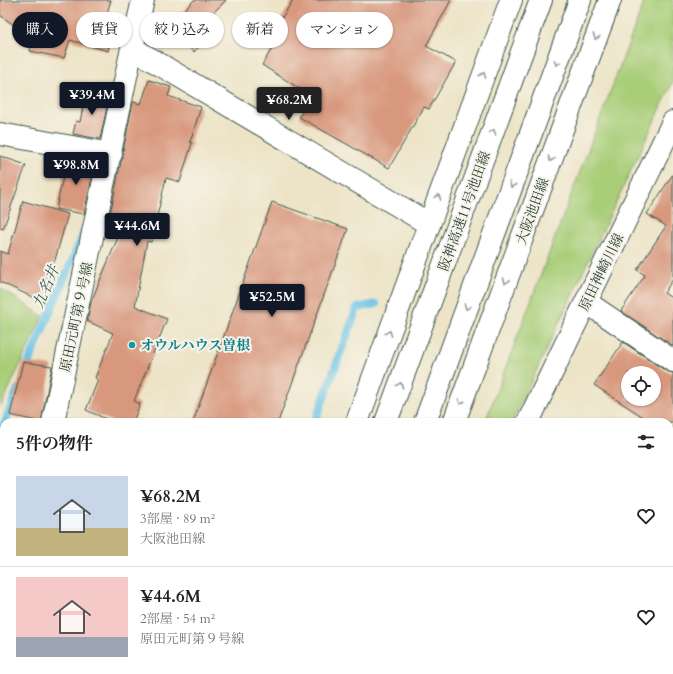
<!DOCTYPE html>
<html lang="ja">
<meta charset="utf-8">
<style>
body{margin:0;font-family:Cardo,"Noto Serif JP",serif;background:#f6f6f6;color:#222;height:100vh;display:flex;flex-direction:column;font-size:15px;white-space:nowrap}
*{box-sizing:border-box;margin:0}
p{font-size:13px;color:#767676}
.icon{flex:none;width:22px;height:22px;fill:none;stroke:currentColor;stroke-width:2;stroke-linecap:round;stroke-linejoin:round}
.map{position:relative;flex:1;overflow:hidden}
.panel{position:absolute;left:0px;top:418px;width:673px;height:256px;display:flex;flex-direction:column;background:#fff;border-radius:12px 12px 0 0;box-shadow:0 1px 3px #0004}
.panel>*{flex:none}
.banner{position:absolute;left:12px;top:12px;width:400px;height:36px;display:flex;gap:8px}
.fabs{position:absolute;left:621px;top:366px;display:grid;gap:8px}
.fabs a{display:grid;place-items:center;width:40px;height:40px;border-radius:50%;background:#fff;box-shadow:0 1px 3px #0004;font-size:20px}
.price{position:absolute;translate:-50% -34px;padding:0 9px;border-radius:4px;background:#111827;color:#fff;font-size:13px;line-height:26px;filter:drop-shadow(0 1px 2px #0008)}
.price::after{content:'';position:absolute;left:50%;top:24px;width:12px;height:9px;margin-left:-6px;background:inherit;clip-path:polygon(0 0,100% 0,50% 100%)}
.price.on{background:#222;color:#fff}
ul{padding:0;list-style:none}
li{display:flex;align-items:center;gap:12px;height:100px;padding:0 16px}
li+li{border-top:1px solid #e0e0e0}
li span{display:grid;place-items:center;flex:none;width:112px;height:80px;border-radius:0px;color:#555}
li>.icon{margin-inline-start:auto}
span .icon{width:48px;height:48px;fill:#fffc;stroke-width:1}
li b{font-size:17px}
h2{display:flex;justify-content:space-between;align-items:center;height:48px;padding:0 16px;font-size:17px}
.pill{padding:0 14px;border-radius:18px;background:#fff;box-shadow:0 1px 3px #0004;font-size:14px;line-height:36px}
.pill.on{background:#111827;color:#fff}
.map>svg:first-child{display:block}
.green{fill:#a8ce78;stroke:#648656}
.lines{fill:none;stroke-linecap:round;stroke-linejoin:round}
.stream{stroke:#69c4e7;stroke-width:8}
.building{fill:#d8987e;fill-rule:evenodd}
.minor-casing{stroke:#3e564a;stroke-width:24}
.major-casing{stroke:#3e564a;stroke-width:24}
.highway-casing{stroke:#3e564a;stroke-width:24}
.minor{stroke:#fff;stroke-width:22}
.major{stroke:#fff;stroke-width:22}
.highway{stroke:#fff;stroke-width:22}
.oneway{stroke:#8f9e9a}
.culture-dot{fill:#0f9aa8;stroke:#f7f3e8;stroke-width:1.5}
.labels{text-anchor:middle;stroke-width:4;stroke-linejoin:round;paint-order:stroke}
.street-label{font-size:14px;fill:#1f3d34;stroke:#f7f3e8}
.culture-label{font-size:14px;font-weight:bold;fill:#0d838f;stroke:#f7f3e8;text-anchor:start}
.water-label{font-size:15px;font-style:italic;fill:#2e5858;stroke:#f7f3e8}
</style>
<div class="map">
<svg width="673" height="674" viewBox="0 0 673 674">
<rect width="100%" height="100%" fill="#f7f3e8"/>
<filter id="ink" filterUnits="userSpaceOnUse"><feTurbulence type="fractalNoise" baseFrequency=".025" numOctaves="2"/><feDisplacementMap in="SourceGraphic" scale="8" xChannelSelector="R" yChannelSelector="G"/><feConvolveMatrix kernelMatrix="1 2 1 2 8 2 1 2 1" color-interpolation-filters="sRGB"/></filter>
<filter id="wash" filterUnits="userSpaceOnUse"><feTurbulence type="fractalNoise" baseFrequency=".012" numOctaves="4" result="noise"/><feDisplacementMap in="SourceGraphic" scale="16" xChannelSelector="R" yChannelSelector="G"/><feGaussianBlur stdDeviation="0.9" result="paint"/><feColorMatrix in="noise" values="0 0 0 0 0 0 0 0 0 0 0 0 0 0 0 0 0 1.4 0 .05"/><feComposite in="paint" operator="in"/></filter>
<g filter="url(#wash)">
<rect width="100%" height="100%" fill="#ede4c7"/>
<path class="green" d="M645 0H673V82L512 422H485Z
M0 288 43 316 0 408Z"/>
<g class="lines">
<path class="stream" d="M24 373 84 233
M5 422 18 389
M315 422 357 308 376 304
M0 433 4 423
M224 674 225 670"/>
</g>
<g id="blocks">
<path class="building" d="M0 0H111L104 23 114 25 108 51 70 40 64 58 30 51 33 39 0 15Z
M194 0H226L209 17 218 26 194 52 172 33 176 29 171 24Z
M293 0H451L426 46 456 62 429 109 424 107 389 168 299 117 311 96 262 65 278 39 271 35Z
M149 80 171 87 168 96 201 107 190 142 192 143 180 182 166 178 151 242 147 241 135 306 167 319 134 401 140 404 133 422H113L86 410 98 380 95 378 113 333 87 321 91 302 119 235 107 232 110 219H109L121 162 123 157V151L133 102 141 104Z
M86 92 109 97 100 139 73 134 76 121 80 122Z
M0 156 26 165 3 229 0 228Z
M67 159 95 164 84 214 56 209Z
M673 174V279L664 293 673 299V346L621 311 645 275 637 270 666 226 647 214Z
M23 201 68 214 43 302 0 282V251L8 254Z
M272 202 348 229 278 422H193Z
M623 342 666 371 673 373V422H651L594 385ZM628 373H654V399H628Z
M23 362 52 366 41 422 10 415Z"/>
</g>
</g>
<g filter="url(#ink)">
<use href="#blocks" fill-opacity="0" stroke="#3e564a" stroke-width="1"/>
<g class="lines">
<defs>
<path id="minor" d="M132 48 429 224
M0 134 111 154
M586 302 673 361
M53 422 132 48 143 0
M528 422 673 122
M0 469H4
M0 540 4 534
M0 646 4 649
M28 670 33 674"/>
<path id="major" d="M357 422 511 0
M454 422 610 0
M266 674 267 670
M360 674 362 670"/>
<path id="highway" d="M386 422 541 0
M425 422 580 0
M294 674 295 670
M333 674 334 670"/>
</defs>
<use href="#minor" class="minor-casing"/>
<use href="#major" class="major-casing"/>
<use href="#highway" class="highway-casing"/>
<use href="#minor" class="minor"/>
<use href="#major" class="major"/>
<use href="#highway" class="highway"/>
</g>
<defs><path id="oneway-chevron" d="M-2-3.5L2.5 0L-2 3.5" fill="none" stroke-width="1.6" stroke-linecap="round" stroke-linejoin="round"/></defs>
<g class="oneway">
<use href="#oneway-chevron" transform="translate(596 37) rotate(110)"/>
<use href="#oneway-chevron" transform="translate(557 63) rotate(110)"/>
<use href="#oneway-chevron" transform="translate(483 75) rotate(-70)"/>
<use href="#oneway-chevron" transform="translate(493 132) rotate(-70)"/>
<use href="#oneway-chevron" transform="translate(551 159) rotate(110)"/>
<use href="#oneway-chevron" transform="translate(512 185) rotate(110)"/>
<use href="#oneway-chevron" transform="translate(438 197) rotate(-70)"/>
<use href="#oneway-chevron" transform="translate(506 281) rotate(110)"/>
<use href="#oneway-chevron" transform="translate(467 307) rotate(110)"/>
<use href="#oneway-chevron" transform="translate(389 333) rotate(-70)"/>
<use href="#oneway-chevron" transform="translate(400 385) rotate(-70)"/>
<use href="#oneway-chevron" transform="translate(461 402) rotate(110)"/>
</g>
</g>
<circle class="culture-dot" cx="132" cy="345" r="4"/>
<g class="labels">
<g class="street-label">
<text transform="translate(464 211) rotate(-70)" y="5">阪神高速11号池田線</text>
<text transform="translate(532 211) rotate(-70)" y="5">大阪池田線</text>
<text transform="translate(601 272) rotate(-64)" y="5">原田神崎川線</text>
<text transform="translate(76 317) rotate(-78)" y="5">原田元町第９号線</text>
</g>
<g class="culture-label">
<text x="140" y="350">オウルハウス曽根</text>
</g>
<g class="water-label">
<text transform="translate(46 287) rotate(-67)" y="5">九名井</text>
</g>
</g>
</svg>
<div class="fabs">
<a><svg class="icon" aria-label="locate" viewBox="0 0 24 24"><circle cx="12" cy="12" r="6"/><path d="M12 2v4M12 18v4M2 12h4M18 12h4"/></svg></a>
</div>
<b class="price" style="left:92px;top:116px">¥39.4M</b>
<b class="price on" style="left:289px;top:121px">¥68.2M</b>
<b class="price" style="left:76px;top:186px">¥98.8M</b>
<b class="price" style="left:137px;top:247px">¥44.6M</b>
<b class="price" style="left:272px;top:318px">¥52.5M</b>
<div class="banner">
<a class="pill on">購入</a>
<a class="pill">賃貸</a>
<a class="pill">絞り込み</a>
<a class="pill">新着</a>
<a class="pill">マンション</a>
</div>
<section class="panel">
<h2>5件の物件<svg class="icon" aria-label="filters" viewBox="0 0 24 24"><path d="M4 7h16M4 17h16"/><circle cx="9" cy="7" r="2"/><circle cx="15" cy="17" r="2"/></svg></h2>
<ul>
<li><span style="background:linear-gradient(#c9d6e8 65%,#c2b280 0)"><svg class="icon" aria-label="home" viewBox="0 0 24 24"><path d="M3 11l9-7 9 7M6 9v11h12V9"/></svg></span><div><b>¥68.2M</b><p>3部屋 · 89 m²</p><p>大阪池田線</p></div><svg class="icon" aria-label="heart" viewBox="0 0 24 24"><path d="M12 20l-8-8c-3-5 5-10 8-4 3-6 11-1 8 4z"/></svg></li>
<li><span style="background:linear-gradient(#f6c9c9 75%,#9aa5b1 0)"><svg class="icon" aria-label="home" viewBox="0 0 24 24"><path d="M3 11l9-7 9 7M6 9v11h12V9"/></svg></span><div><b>¥44.6M</b><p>2部屋 · 54 m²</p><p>原田元町第９号線</p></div><svg class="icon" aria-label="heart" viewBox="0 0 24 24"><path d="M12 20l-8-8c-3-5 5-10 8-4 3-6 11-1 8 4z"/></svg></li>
</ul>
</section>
</div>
